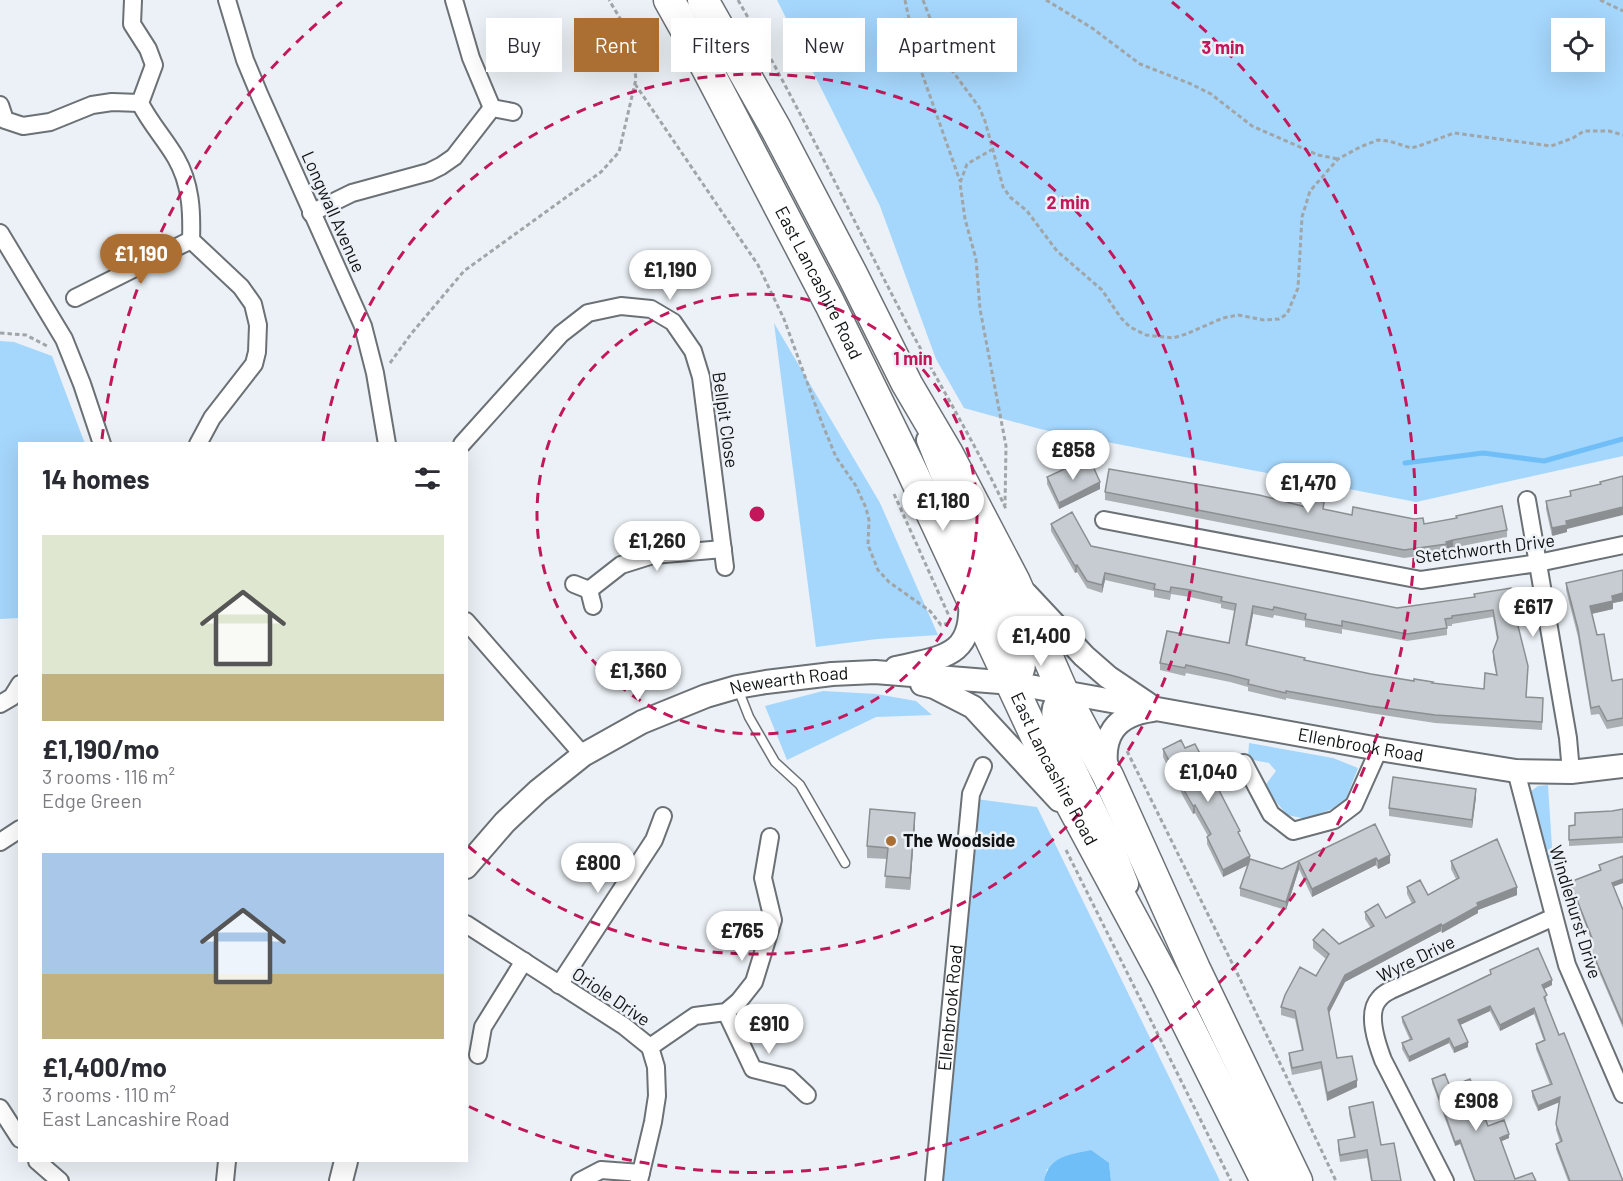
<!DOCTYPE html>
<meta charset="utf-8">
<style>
body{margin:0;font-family:Barlow,sans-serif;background:#f7f7f7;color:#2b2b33;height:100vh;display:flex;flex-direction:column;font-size:22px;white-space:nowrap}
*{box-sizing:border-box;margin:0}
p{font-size:20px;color:#7c7c81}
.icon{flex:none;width:33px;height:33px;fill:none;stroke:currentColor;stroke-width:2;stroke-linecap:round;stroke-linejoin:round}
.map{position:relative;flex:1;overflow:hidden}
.panel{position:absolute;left:18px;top:442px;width:450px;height:720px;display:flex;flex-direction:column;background:#fff;border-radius:0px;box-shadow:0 6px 24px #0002}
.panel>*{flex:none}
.hud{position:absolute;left:486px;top:18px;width:570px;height:54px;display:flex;gap:12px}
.controls{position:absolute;left:1551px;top:18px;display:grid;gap:12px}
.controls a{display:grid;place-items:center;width:54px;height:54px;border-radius:0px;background:#fff;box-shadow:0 6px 24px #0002;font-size:30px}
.price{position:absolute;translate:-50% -51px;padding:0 14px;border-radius:21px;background:#fff;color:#222;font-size:20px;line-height:39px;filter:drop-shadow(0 2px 3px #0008)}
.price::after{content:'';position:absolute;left:50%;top:36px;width:18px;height:14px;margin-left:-9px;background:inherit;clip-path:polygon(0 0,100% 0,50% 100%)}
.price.current{background:#ac6f33;color:#fff}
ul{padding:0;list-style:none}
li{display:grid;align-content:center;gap:12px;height:318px;padding:0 24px}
li span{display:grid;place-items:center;height:186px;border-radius:0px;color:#555}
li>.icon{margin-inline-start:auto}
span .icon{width:108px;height:108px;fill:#fffc;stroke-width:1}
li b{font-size:26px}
h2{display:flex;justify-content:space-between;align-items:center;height:72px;padding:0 24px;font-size:26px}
.pill{padding:0 21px;border-radius:0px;background:#fff;box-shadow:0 6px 24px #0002;font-size:21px;line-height:54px}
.pill.current{background:#ac6f33;color:#fff}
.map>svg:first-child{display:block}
.green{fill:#a5d6fb;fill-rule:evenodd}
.water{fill:#70bef7}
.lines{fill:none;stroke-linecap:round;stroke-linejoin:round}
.stream{stroke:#70bef7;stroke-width:5}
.lane-casing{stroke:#6b7175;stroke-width:11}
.street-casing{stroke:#6b7175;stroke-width:20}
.secondary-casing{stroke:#6b7175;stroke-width:26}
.highway-casing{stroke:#6b7175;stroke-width:33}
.path{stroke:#a0a5a8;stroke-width:3;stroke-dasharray:4.5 3;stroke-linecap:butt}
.lane{stroke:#fff;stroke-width:8}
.street{stroke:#fff;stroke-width:16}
.secondary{stroke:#fff;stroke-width:22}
.highway{stroke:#fff;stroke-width:30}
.wall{fill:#aaafb4;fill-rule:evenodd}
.shaded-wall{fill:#8b8f92}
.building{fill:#c6ccd1;stroke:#8b8f92;stroke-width:1.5;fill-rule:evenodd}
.ring{fill:none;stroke:#c2185b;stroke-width:3;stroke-dasharray:10 8}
.poi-dot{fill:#ac6f33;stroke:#ebf1f6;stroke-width:2}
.labels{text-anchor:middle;stroke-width:5;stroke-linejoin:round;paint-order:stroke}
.street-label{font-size:18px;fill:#111314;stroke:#ebf1f6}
.poi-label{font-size:18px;font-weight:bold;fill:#111314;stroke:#ebf1f6;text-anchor:start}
.centre{fill:#c2185b;stroke:#ebf1f6;stroke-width:3}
.ring-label{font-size:18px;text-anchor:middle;font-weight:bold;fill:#c2185b;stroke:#ebf1f6;stroke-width:5;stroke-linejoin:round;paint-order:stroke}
</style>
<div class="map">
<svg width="1623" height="1181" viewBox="0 0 1623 1181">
<rect width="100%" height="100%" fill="#ebf1f6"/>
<path class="green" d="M777 0H1623V456L1416 502 1040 429 964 408 936 359 880 206ZM1562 28H1594V62H1562Z
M774 323 880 503 938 635 877 639 816 647Z
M0 341 14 342 52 356 85 444H20L19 618 0 619Z
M823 691 876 694 916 701 932 715 876 717 787 760 765 706Z
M1249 743 1333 758 1358 768 1344 804 1307 819 1287 815 1264 787 1276 771 1269 763 1248 759Z
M1548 785 1553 863 1549 861 1530 792 1538 786Z
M976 799 1037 807 1220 1181H1111L1109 1163 1047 1169 1044 1181H943Z"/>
<path class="water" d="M1091 1150 1109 1163 1111 1181H1044C1049 1156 1069 1155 1091 1150Z"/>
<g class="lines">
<path class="stream" d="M1405 463 1483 453 1544 461 1623 439"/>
<defs>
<path id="lane" d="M738 689 749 717 775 762 800 785 845 863"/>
<g id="street">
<path d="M133 0 132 24 148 49 154 65 140 103C150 123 165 139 176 158 191 184 192 212 191 240L241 287 253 304 258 325 257 352 254 364 212 418 198 444"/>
<path d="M227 0 245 60 260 96 363 326 375 373 387 444"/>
<path d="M454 0 471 58 492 108"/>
<path d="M0 105 5 120 23 126 50 122 92 105 112 102 140 103"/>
<path d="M311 213 352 193 429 172 441 166 454 157 492 108 513 112"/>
<path d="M0 233 64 339 82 384 102 444"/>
<path d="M75 298 191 240"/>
<path d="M462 444 561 334 588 313 621 306 651 309 673 322 693 351 701 377 725 567"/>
<path d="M1527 500 1568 738 1571 772"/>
<path d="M1104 520 1421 580 1538 563 1623 545"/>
<path d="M574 584 589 590 593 606"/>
<path d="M589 590 621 565 653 555 723 549"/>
<path d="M466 621 583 755"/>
<path d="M0 704 12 697 20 684"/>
<path d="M1244 763 1271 814 1293 831 1334 820 1354 805 1379 749"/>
<path d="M1516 771 1567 965 1623 1094"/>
<path d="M0 842 20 829"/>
<path d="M466 924 624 1026 650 1047 656 1067 657 1096 653 1122 639 1181"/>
<path d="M559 985 654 840 663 816"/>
<path d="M726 1012 753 1069 789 1078 807 1095"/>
<path d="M650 1047 695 1016 726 1012 739 1001 754 982 773 920 763 878 770 837"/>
<path d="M478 1055 483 1027 524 961"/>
<path d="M0 1108 20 1139"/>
<path d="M37 1161 60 1181"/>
<path d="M225 1181 227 1161"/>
<path d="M580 1181 601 1170 641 1173"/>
<path id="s1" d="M934 1181 971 794 983 766"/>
<path d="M1445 1181 1383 1060C1377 1044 1366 1013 1379 999 1382 995 1387 992 1391 990L1554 917"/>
</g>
<g id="secondary">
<path d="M928 440 965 532 1023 654C1026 668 1023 674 1012 683"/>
<path d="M1026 594 1084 656 1108 677 1148 704"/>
<path d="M896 668C943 657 974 657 970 599"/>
<path d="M922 684 934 687 973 707 1059 800"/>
<path d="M1063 692C1050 708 1052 715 1058 734L1113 848 1127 884"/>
<path d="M1107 772C1101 736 1115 715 1152 710"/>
<path id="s2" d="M466 867 505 822 538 791 583 755 642 722 706 696 737 687 766 682 832 674 875 672 1012 683 1379 749 1516 771 1571 772 1623 766"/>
<path d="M341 1181 346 1161"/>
</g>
<g id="highway">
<path id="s3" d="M669 0 701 57 830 304 908 463 1044 754 1166 981 1266 1181"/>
<path d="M703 0 776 129 852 274 907 384 947 452 1015 582 1063 692 1108 776 1195 969 1297 1181"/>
</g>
</defs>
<use href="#lane" class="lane-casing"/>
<use href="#street" class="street-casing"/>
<use href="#secondary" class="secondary-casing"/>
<use href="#highway" class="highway-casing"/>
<path class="path" d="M738 0C797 102 847 208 901 312 935 378 975 442 1006 509
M905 0 918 62 960 181
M923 0 948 65 979 107 985 121 1003 187 1010 197 1027 211 1057 251 1102 290 1121 318 1130 327 1146 335 1173 338 1186 334 1223 318 1238 315 1264 320 1279 319 1287 314 1298 288 1302 217 1310 191 1338 159 1360 147 1378 140 1389 141 1411 148 1419 146 1454 133 1551 146 1573 138 1584 131H1609L1623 135
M1046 0 1092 28 1140 64 1191 84 1211 94 1252 126 1318 155 1338 159
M1600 0 1623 11
M635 84 758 265 784 319 822 423 836 457 856 486 866 508 869 520 868 545 878 570 889 582 930 611 941 625 950 623
M993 149 967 164 960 183 965 219 976 259 980 309 1006 446 1005 505
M0 333 26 335 49 347
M390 363 411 334 464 271 601 172 619 152 636 79 632 50 624 25 609 0
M894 494 949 616
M1127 751 1240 979 1336 1181
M1066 850 1231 1181"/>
<use href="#lane" class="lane"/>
<use href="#street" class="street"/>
<use href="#secondary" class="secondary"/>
<use href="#highway" class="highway"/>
</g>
<path class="wall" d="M1076 467H1087L1100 489 1059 509 1047 484V477Z
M1623 476 1567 529V532L1552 536 1546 509V501L1570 496V491L1600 484V482Z
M1105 492 1306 507 1352 515 1424 524 1507 530V537L1447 549V552L1404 558 1105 500Z
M1051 524 1091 546 1397 608 1474 597V594L1513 606 1526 697 1543 705 1542 730 1435 723 1370 713 1286 698V700L1248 691V687L1230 682 1186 673 1185 676 1160 670V663L1229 643 1235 611 1221 608V604L1190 597 1171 594 1170 600 1154 597V591L1105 580 1102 593 1087 588 1077 572 1075 573 1051 531ZM1253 614 1273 618 1274 615 1305 621V627L1342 634V629L1407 641 1447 635V626H1452V624L1493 617 1497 640 1493 651V659L1496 674 1484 689 1414 681 1371 674 1305 660 1247 645Z
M1623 570V601L1613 603V609L1592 614 1597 635 1612 681 1623 679V726L1607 729 1599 714 1591 715 1578 637 1566 590V583Z
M1185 748 1240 837 1250 859 1282 869 1375 824 1390 863 1378 869 1376 865 1312 897 1299 869 1286 910 1240 896V888L1248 865 1223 877 1207 844V837L1208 836 1195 813 1193 814 1185 800 1163 757V749Z
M1476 797 1472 828 1389 816V808Z
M1623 809V843L1569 846V826L1575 825 1612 811Z
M915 824 910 890 885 888 887 859 867 858V846Z
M1451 861 1517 895 1478 910V913L1442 933 1441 931 1345 982 1329 1013 1337 1058 1357 1087 1327 1101 1321 1069 1292 1075 1289 1060V1053L1302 1051 1295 1019 1281 1015V1007L1316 976 1326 959 1313 948V940L1339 944 1371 928 1365 919V912L1386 918 1412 904 1407 894V887L1428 895 1456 879 1451 869Z
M1599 865 1623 883 1613 887 1623 910V1028L1587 944V940L1591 939 1570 886V882L1600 871Z
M1490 970 1552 985 1544 989 1547 1001H1546L1559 1035 1623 1181H1568L1556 1149V1144L1560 1142 1556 1130 1559 1102 1538 1111 1532 1097V1091L1550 1085 1536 1049V1044L1544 1041 1534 1014 1500 1031 1490 1011 1460 1025 1468 1047 1454 1053 1449 1043 1409 1062 1402 1049V1043L1410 1040 1402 1022V1017L1490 974Z
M1432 1079 1450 1087 1488 1126 1509 1138 1501 1141 1515 1179 1536 1181H1474L1460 1144 1455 1146 1432 1083Z
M1349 1107 1381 1145 1401 1181H1371L1367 1158 1340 1162 1338 1148V1140L1354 1138 1349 1114Z"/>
<path class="shaded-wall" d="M1100 482V489L1059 509V503Z
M1623 507V515L1567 529V532L1552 536V528L1566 521Z
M1453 540V548L1447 549 1446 542Z
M1077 565V572L1075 573V566Z
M1105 573V580L1102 593V585Z
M1623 593V601L1613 603V609L1590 614V606L1612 596Z
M1253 606V614L1246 652V645Z
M1476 789V797L1472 828V820Z
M1195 805V813L1193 814V806Z
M915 813V824L910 890V878Z
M1390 855V863L1378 869V861Z
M1250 856V864L1223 877V870Z
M1376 858V865L1312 897V889Z
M1299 862V869L1286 910V902Z
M1623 879V883L1612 887V883Z
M1517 887V895L1478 910V913L1442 933V926L1477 903Z
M1441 924V931L1345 982 1328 1015V1008L1345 975Z
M1552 980V985L1542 990V985Z
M1490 1006V1011L1458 1026V1020Z
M1534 1008V1014L1500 1031V1025Z
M1449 1038V1043L1409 1062V1057Z
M1468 1042V1047L1454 1053V1048Z
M1357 1080V1087L1327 1101V1093Z
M1560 1097V1102L1538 1111V1106Z
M1509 1134V1138L1500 1142V1138Z
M1460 1140V1144L1455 1146V1142Z"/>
<path class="building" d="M1085 463 1087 467 1092 464 1100 482 1059 503 1047 477 1075 464 1076 467Z
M1109 469 1259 495 1306 507 1308 499 1324 502 1323 509 1352 515 1353 507 1414 519 1423 518 1424 524 1457 518 1456 516 1502 506 1507 530 1453 540 1446 542 1447 544 1404 550 1105 492Z
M1623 476V507L1566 521 1567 525 1552 528 1546 501 1571 496 1570 491 1601 484 1600 482Z
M1072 512 1091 546 1397 608 1475 597 1474 594 1511 588 1513 606 1528 666 1526 697 1543 698 1542 722 1435 715 1370 706 1286 691V693L1248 684 1249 680 1230 675 1186 665 1185 668 1160 663 1167 631 1229 643 1236 604 1221 601 1222 597 1190 590 1171 587 1170 592 1154 589 1155 584 1105 573 1102 585 1087 581 1077 565 1075 566 1051 524ZM1253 606 1273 610 1274 607 1306 614 1305 619 1342 626V621L1407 634 1447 628 1445 619 1452 618V616L1493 610 1498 638 1493 651 1497 675 1485 673 1484 689 1432 683 1433 682 1414 679V681L1371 674 1304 660 1305 658 1246 645Z
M1623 570V593L1612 596 1613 601 1590 606 1597 635 1604 634 1612 681 1623 679V718L1607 721 1599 706 1591 708 1578 629 1566 583Z
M1181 740 1185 748 1195 744 1240 831 1238 832 1250 856 1223 870 1207 837 1211 834 1195 805 1193 806 1185 792 1163 749Z
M1393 777 1476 789 1472 820 1389 808Z
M870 809 915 813 910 878 885 876 888 848 867 846Z
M1623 809V837L1569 840V826L1575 825V813L1612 811Z
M1375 824 1390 855 1378 861 1376 858 1312 889 1299 862 1286 902 1240 888 1250 859 1282 869Z
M1497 839 1517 887 1477 903 1478 906 1442 926 1441 924 1345 975 1328 1008 1337 1058 1352 1056 1357 1080 1327 1093 1321 1062 1292 1068 1289 1053 1303 1050 1295 1011 1281 1007 1285 995 1300 967 1316 976 1329 954 1313 940 1323 929 1339 944 1374 926 1365 912 1378 904 1386 918 1400 910 1415 902 1407 887 1420 880 1428 895 1459 878 1451 861Z
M1623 856V879L1612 883 1623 910V1024L1587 940 1592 938 1570 882 1601 870 1599 865Z
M1538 948 1552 980 1542 985 1547 995 1544 997 1559 1035 1564 1033 1623 1181H1570L1556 1144 1562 1141 1556 1124 1560 1097 1538 1106 1532 1091 1552 1084 1536 1044 1545 1040 1534 1008 1500 1025 1490 1006 1458 1020 1468 1042 1454 1048 1449 1038 1409 1057 1402 1043 1412 1039 1402 1017 1491 974 1490 970Z
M1445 1074 1450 1087 1470 1079 1488 1126 1504 1120 1509 1134 1500 1138 1515 1179 1532 1173 1536 1181H1475L1460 1140 1455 1142 1432 1079Z
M1373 1102 1381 1145 1394 1143 1401 1181H1372L1367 1150 1340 1155 1338 1140 1355 1137 1349 1107Z"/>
<g class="ring">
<circle cx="757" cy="514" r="220"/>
<path d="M323 441A440 440 0 1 1 468 846"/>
<path d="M102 439A659 659 0 0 1 342 2M1172 2A659 659 0 0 1 468 1106"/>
</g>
<circle class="poi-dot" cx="891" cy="841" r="6"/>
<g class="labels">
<g class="street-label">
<text transform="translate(333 212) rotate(66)" y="6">Longwall Avenue</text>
<text dy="6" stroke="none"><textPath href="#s3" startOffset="320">East Lancashire Road</textPath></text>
<text transform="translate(725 420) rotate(82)" y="6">Bellpit Close</text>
<text transform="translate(1485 549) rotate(-7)" y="6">Stetchworth Drive</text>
<text dy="6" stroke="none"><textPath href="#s2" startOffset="384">Newearth Road</textPath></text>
<text dy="6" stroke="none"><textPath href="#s2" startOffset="962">Ellenbrook Road</textPath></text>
<text dy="6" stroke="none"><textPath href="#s3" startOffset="860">East Lancashire Road</textPath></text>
<text transform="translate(1575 912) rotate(73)" y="6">Windlehurst Drive</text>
<text transform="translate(1416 959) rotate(-26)" y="6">Wyre Drive</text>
<text transform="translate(611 997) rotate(34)" y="6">Oriole Drive</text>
<text dy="6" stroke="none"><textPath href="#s1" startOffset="174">Ellenbrook Road</textPath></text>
</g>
<g class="poi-label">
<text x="903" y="847">The Woodside</text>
</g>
</g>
<circle cx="757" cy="514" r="9" class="centre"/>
<g class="ring-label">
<text x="1223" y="54">3 min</text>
<text x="1068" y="209">2 min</text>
<text x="913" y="365">1 min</text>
</g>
</svg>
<div class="controls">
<a><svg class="icon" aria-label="locate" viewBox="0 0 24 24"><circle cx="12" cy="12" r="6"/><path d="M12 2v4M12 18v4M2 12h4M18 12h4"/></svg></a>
</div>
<b class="price current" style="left:141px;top:285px">£1,190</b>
<b class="price" style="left:670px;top:301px">£1,190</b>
<b class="price" style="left:1073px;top:481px">£858</b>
<b class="price" style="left:1308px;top:514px">£1,470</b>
<b class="price" style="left:943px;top:532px">£1,180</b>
<b class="price" style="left:657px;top:572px">£1,260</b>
<b class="price" style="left:1533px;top:638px">£617</b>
<b class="price" style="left:1041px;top:667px">£1,400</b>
<b class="price" style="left:638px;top:702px">£1,360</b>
<b class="price" style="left:1208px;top:803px">£1,040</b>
<b class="price" style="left:598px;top:894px">£800</b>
<b class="price" style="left:742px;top:962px">£765</b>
<b class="price" style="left:769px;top:1055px">£910</b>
<b class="price" style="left:1476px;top:1132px">£908</b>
<div class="hud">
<a class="pill">Buy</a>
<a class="pill current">Rent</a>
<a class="pill">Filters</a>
<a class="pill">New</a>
<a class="pill">Apartment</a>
</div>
<section class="panel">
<h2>14 homes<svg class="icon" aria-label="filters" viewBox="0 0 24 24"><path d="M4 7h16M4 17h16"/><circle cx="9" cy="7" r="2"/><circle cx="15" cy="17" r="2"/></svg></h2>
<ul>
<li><span style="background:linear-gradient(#dfe7d0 75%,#c2b280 0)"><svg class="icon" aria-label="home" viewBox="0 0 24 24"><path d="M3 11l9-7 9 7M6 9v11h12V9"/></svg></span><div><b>£1,190/mo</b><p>3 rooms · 116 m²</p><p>Edge Green</p></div></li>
<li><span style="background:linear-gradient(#a9c7e8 65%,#c2b280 0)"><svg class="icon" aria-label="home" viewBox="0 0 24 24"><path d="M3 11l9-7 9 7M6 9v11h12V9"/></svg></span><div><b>£1,400/mo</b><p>3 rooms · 110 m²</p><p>East Lancashire Road</p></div></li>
</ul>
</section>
</div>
